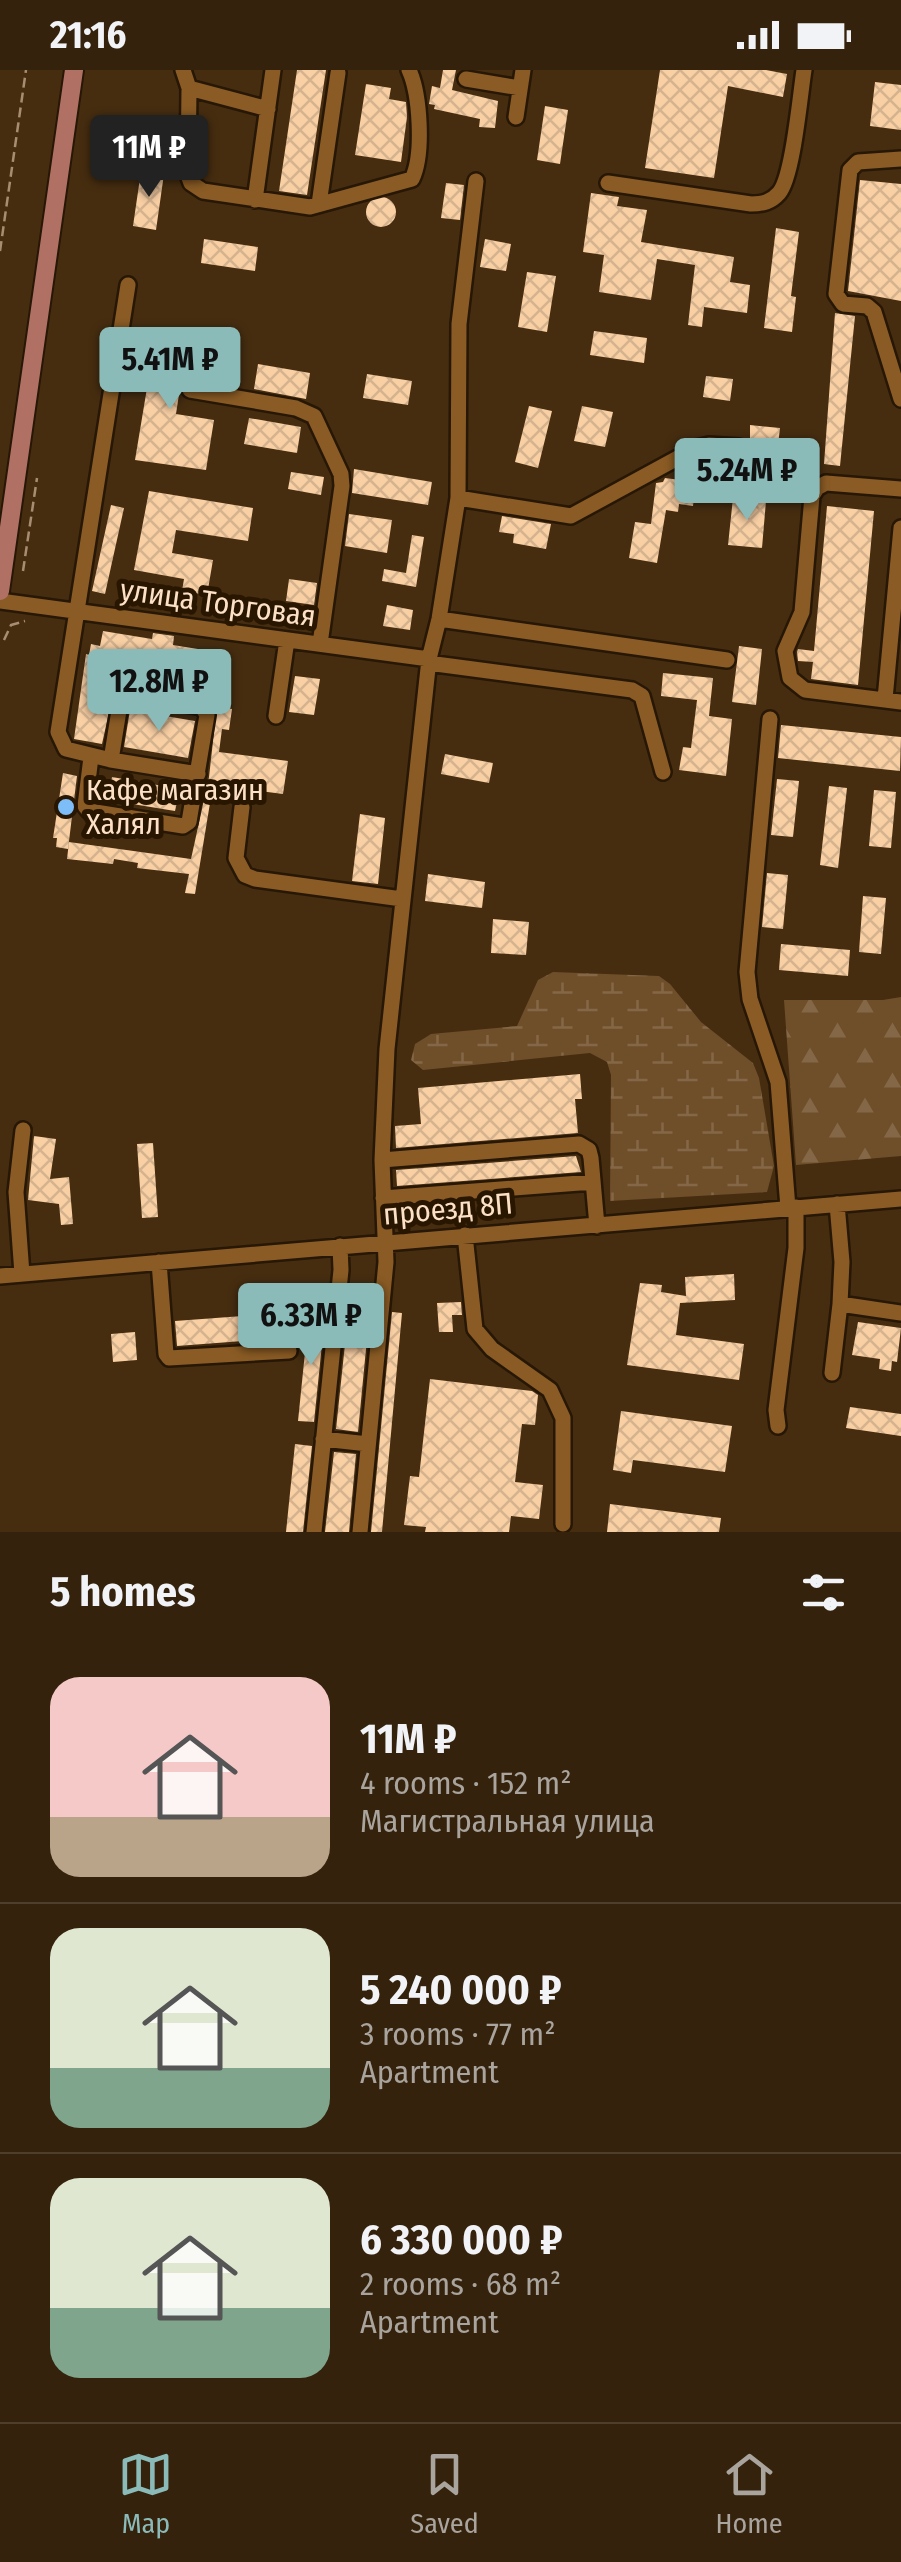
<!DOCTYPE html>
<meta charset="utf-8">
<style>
body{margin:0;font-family:"Fira Sans Condensed",sans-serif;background:#3c2a15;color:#f1f3f6;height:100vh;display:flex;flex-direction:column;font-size:38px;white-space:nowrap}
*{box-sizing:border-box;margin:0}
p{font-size:32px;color:#a9a49d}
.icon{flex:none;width:55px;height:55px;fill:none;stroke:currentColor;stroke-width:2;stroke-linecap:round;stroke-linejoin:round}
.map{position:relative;height:1462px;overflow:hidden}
.sheet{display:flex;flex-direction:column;background:#34220c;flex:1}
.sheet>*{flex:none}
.price{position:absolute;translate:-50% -85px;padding:0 22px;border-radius:10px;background:#8bbbb9;color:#111;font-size:32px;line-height:65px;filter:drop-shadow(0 2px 5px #0008)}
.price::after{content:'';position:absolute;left:50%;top:60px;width:30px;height:22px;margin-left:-15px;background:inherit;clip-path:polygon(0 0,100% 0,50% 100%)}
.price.selected{background:#222;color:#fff}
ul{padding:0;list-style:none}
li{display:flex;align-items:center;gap:30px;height:250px;padding:0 50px}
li+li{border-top:2px solid #4e3f2d}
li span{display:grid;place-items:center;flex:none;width:280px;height:200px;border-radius:30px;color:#555}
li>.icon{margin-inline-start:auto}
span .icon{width:120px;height:120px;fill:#fffc;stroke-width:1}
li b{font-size:42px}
h2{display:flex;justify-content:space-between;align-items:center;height:120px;padding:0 50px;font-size:42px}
.status{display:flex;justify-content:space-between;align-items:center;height:70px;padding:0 50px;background:#34220c;direction:ltr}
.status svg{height:28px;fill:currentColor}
.tab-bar{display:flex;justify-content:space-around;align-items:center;height:140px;border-top:2px solid #4e3f2d;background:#34220c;font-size:28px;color:#a9a49d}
.tab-bar a{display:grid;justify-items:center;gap:5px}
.tab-bar .selected{color:#8bbbb9}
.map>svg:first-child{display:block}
.forest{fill:url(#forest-firs)}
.wetland{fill:url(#wetland-marsh)}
.building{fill:url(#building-cross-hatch)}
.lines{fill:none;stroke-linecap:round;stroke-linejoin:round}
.minor-casing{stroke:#271706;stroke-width:20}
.major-casing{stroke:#271706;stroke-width:22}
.path{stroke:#a88d72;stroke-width:2.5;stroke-dasharray:10 5;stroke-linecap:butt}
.minor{stroke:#8a5b24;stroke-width:15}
.major{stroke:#b07164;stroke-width:18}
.poi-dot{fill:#7dbef9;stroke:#291601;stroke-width:4}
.labels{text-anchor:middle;stroke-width:10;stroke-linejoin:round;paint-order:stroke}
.street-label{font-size:30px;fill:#fce1c6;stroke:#291601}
.poi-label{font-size:30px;fill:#fce1c6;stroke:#291601;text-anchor:start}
</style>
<div class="status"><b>21:16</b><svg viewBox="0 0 49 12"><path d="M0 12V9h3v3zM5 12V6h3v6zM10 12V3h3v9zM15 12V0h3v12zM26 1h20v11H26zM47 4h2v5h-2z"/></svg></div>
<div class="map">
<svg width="901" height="1462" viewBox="0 0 901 1462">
<defs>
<pattern id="forest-firs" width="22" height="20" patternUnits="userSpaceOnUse" patternTransform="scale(2.5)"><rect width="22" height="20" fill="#6f4e2a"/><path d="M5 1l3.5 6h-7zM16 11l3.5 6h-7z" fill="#846747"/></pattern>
<pattern id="wetland-marsh" width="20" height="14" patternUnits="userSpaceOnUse" patternTransform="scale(2.5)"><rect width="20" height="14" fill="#6f4e2a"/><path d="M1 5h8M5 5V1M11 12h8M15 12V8" fill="none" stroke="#846747"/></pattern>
<pattern id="building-cross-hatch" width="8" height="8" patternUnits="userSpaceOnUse" patternTransform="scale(2.5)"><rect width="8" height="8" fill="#f9cfa4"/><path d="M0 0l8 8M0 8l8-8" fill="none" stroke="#d6b38f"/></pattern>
</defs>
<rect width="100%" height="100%" fill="#462d10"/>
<path class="forest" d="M901 927V1086L796 1095 784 930H883Z"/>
<path class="wetland" d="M553 902 659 906 670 914 701 952 753 993 759 1008 774 1096 767 1122 610 1131 611 1005 607 992 590 983 423 1000 411 990 415 974 431 964 517 956 538 910Z"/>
<path class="building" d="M297 0H326L307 125 279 121Z
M443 0H456L452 20 498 31 495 58 479 57 480 49 434 39 435 35 429 34 432 16 440 18Z
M660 0H766L787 4 783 27 728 16 714 108 645 98Z
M875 12 901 15V60L870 56Z
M366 14 391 18 389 29 406 32 407 47 401 92 355 85Z
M545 36 568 40 560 94 537 90Z
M141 101 164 104 156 160 133 156Z
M860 110 901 114V231L848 221Z
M446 113 464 115 460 150 441 148Z
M591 123 619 127 617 136 647 140 641 172 734 187 730 212 750 215 747 243 704 237 702 257 688 255 695 195 657 189 651 230 599 222 604 185 583 182Z
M366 142a15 15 0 1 1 30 0a15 15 0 1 1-30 0Z
M776 158 799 162 791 226 796 227 792 262 764 258Z
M204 169 258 177 255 201 201 193Z
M485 169 511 174 506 201 480 197Z
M527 202 556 206 547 262 518 257Z
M835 243 855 246 840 396 824 394Z
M594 261 647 268 644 293 590 285Z
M149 267 187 272 176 344 214 350 206 400 135 390 146 324 147 317 142 316Z
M258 294 310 303 306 329 254 319Z
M367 304 412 311 408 335 363 328Z
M706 306 733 309 730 331 703 327Z
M529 336 552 341 538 398 515 392Z
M582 336 613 342 605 377 574 371Z
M249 348 301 357 297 383 244 374Z
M750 355 780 358 774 409 744 406 750 379Z
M354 399 432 412 428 435 352 423Z
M291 402 324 407 321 425 288 419Z
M665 408 696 412 693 436 679 434 678 442 666 440 657 493 629 488 635 452 651 454 656 413 663 412Z
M149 421 253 438 248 471 176 460 172 483 213 490 207 525 182 521 184 509 134 500Z
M733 428 766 431 762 478 728 475Z
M111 435 124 438 105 524 92 521Z
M827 436 874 441 858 615 811 609 813 592 798 591 797 582 798 579 814 581Z
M349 444 392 450 387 483 345 476Z
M502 446 551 454 546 479 513 473 514 464 499 462Z
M412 465 424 467 416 517 382 511 384 499 406 503Z
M289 509 317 513 314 535 286 531Z
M387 535 413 540 410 560 383 556Z
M103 561 152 569 153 563 174 566 173 575 229 584 223 621 229 622 226 638 232 639 229 660 222 659 219 682 288 691 283 724 213 715 195 824 185 823 189 804 137 798 138 793 114 789 113 794 67 789 69 772 191 789 209 707 218 627 116 610 102 674 74 669 86 584 89 585 91 574 100 576Z
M739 576 762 579 756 635 732 632Z
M663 603 713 608 709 646 732 649 726 706 679 700 683 677 691 678 697 630 661 626Z
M295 606 320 609 314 645 289 642Z
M130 640 195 651 188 688 124 677Z
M781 655 901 667 900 701 778 688Z
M445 684 493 693 489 713 441 704Z
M63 703 77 706 68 779 56 777 57 768H53Z
M112 707 180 719 175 741 108 730Z
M777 709 799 711 793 767 771 765Z
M829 716 847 718 838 798 820 795Z
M874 720 896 722 891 778 869 776Z
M360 744 385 748 378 814 352 811Z
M767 803 788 805 783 859 762 857Z
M428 804 485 812 482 838 425 831Z
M863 826 886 828 881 884 859 882Z
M493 849 529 852 526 885 491 883Z
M781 874 850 880 848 906 779 900Z
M580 1004 582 1029H575L578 1063 396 1078 395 1056 421 1054 418 1018Z
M34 1066 56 1069 50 1109 69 1107 73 1154 61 1155 59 1134 28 1130Z
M153 1073 158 1147 142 1148 137 1074Z
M576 1086 581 1102 397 1116 396 1100Z
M734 1204 735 1230 680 1233 676 1265 744 1274 739 1310 627 1295 640 1213 662 1215 661 1222 686 1226 685 1207Z
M461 1232 462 1245H452L453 1262H439L437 1233Z
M392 1242 402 1243 382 1462H371Z
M281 1243 283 1268 177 1276 175 1251Z
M309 1243 325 1245 314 1352 298 1351Z
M348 1246 369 1248 358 1362 336 1359Z
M858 1252 901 1258 897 1292 892 1291 891 1301 879 1299 880 1289 852 1285Z
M135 1262 137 1290 113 1292 111 1264Z
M430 1309 532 1321 538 1325 535 1355 522 1354 515 1412 543 1415 539 1449 511 1446 509 1462H425L426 1457 404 1455 410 1406 419 1407Z
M850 1337 901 1344V1366L846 1358Z
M621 1341 732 1356 725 1402 633 1390 631 1403 613 1400Z
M295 1374 312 1376 303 1462H286Z
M334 1382 356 1384 349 1462H325Z
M610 1434 721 1448 719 1462H607Z"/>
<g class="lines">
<defs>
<path id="minor" d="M183 0 189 18 188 105 191 113 203 121 310 137 412 109C424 84 420 24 409 0
M466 9 520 18
M189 18 268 39
M516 47 523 0
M901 89 858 92 850 100 836 224 843 234 867 236 874 242 901 329
M476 111 459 254 458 428 439 549 428 593 632 620 642 626 663 702
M608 113 751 134C763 134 771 132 779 123 793 107 800 25 804 0
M255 130 273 0
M319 134 338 3
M190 320 296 338 314 346 341 404 342 416 320 574
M901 419 826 413 817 418 812 426 802 542 785 581 790 608 805 620 901 632
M458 428 571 446 696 378 709 375 739 377
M0 531 429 589 387 979 382 1090 386 1192 360 1462
M439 549 727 590
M885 629 901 458
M276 646 287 570
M770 649 747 902 750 929 778 1012 788 1138
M91 687 85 736 89 741 183 756 189 752 207 645 202 637 128 624 121 628 111 690 66 679 58 662 128 215
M111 690 198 704
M242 737 236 788 245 805 255 809 402 829
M382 1090 579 1074 589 1080 591 1088 597 1156
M383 1128 593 1112
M837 1134 842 1192 840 1234 901 1243
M465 1165 475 1259 492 1279 550 1320 563 1348V1454
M159 1192 166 1284 169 1288 289 1281
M22 1204 16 1122 23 1060
M0 1206 901 1129
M832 1303 840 1234
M778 1356 776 1340 796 1178V1137
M323 1369 368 1374
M314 1462 341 1200 340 1176"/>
<path id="major" d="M0 521 74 0"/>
</defs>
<use href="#minor" class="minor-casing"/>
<use href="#major" class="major-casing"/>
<path class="path" d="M0 181 26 0
M23 501 37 408
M4 570 11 555 25 551"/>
<use href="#minor" class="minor"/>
<use href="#major" class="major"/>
</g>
<circle class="poi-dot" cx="66" cy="737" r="10"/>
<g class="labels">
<g class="street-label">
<text transform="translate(218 533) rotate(8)" y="10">улица Торговая</text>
<text transform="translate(448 1139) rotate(-5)" y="10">проезд 8П</text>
</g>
<g class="poi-label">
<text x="86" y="730">Кафе магазин<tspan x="86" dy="34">Халял</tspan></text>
</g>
</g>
</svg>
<b class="price selected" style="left:149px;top:130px">11M ₽</b>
<b class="price" style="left:170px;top:342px">5.41M ₽</b>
<b class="price" style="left:747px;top:453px">5.24M ₽</b>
<b class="price" style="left:159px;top:664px">12.8M ₽</b>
<b class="price" style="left:311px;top:1298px">6.33M ₽</b>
</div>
<section class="sheet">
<h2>5 homes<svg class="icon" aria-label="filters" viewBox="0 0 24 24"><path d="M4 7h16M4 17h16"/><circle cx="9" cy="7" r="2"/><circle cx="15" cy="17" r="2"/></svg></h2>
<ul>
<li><span style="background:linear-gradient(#f6c9c9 70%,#b9a48a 0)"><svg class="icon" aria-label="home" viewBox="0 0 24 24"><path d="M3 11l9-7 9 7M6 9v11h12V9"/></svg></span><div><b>11M ₽</b><p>4 rooms · 152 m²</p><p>Магистральная улица</p></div></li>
<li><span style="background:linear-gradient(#dfe7d0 70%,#7fa58c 0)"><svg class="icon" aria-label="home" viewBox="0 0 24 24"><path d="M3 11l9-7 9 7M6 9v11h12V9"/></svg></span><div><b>5 240 000 ₽</b><p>3 rooms · 77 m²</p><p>Apartment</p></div></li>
<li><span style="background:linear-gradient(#dfe7d0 65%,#7fa58c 0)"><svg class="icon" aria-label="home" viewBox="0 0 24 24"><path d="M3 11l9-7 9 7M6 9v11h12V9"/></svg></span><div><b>6 330 000 ₽</b><p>2 rooms · 68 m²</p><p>Apartment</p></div></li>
</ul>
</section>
<nav class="tab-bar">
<a class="selected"><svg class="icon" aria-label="map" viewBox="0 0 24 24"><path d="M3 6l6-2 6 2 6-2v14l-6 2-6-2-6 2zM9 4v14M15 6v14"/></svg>Map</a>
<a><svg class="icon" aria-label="saved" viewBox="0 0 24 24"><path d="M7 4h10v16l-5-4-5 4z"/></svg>Saved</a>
<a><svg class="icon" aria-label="home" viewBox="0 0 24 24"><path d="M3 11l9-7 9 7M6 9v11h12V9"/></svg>Home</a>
</nav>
